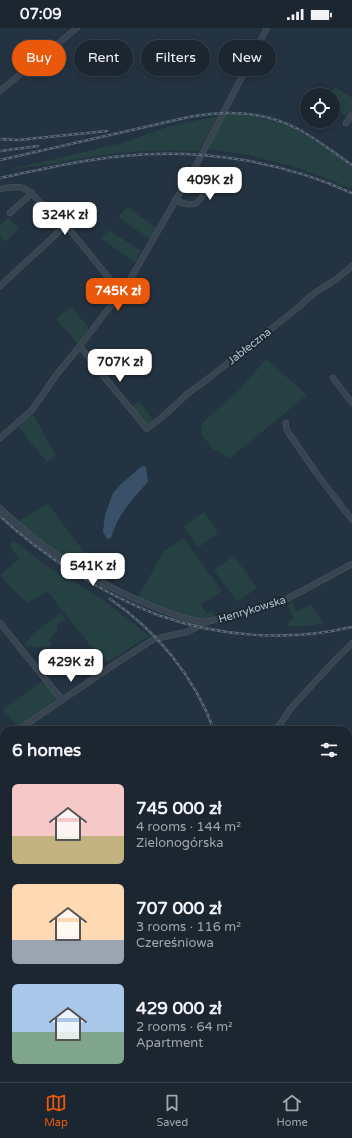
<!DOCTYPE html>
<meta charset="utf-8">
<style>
body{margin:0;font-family:"Varela Round",sans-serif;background:#28323d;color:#f1f3f6;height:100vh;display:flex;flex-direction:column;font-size:15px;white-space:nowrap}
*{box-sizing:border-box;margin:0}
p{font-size:13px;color:#a0a5ab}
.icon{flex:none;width:22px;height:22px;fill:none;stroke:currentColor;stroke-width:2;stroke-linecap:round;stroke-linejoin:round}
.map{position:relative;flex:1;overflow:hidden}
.details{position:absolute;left:0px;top:698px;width:352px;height:356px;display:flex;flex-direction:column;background:#1b2631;border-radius:12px 12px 0 0;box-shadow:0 2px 6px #0003,0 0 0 1px #39434d}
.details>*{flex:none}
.banner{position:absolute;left:12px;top:12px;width:328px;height:36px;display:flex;gap:8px}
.tools{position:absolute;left:300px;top:60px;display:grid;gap:8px}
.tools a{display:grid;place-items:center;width:40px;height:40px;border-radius:50%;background:#1b2631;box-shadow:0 2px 6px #0003,0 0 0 1px #39434d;font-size:20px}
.price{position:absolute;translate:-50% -34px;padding:0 9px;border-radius:8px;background:#fff;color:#222;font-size:13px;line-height:26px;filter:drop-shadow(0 1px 2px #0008)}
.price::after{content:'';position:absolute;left:50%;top:24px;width:12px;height:9px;margin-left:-6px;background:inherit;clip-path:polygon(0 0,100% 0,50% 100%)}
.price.active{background:#ea580c;color:#fff}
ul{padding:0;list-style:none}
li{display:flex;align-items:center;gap:12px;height:100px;padding:0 12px}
li span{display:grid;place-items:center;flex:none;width:112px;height:80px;border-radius:6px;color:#555}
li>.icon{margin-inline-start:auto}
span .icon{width:48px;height:48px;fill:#fffc;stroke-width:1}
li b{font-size:17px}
h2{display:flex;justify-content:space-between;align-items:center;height:48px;padding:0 12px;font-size:17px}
.tag{padding:0 14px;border-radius:18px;background:#1b2631;box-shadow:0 2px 6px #0003,0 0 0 1px #39434d;font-size:14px;line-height:36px}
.tag.active{background:#ea580c;color:#fff}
.status{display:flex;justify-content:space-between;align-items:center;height:28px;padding:0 20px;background:#1b2631;direction:ltr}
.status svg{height:11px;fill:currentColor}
.dock{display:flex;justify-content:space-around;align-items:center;height:56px;border-top:1px solid #39434d;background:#1b2631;font-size:11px;color:#a0a5ab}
.dock a{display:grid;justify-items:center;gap:2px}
.dock .active{color:#ea580c}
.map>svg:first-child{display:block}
.green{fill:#264141}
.water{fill:#385168}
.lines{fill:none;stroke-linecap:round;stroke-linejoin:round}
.minor-casing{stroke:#56636e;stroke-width:6}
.minor{stroke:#384550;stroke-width:5.5}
.rail-casing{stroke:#5a6977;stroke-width:2.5}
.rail{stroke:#1d2a35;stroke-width:1;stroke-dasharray:3;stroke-linecap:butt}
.labels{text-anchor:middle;stroke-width:4;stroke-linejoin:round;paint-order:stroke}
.street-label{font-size:11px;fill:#b5c0cb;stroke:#1d2a35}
</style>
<div class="status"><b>07:09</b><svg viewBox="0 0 49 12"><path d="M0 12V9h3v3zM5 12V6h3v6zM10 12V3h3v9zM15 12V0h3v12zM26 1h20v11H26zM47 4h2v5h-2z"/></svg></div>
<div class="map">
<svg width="352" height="1054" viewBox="0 0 352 1054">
<rect width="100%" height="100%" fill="#243341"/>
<path class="green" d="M335 59 352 70V82L347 89 333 79V67H329Z
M242 85 263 91 291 98 345 133 352 139V161C318 146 283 134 247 127 234 124 220 123 207 121L225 86Z
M217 89 199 123C169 122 140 122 111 126 76 131 43 138 8 142L122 115 165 100 202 91Z
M127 179 157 200 149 211 118 189Z
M8 190 19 201 5 214 0 208V197Z
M109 202 141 223 137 230 138 231 135 235 101 210Z
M71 279 89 300 78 316 56 291Z
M266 331 307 367 230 430 213 421 201 406 202 395 238 363Z
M139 373 154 393 147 398 131 379Z
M33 386 56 428 47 434 18 399Z
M48 476 107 554 60 529 17 493Z
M204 484 218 505 198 520 184 499Z
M184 510 222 563 201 577 207 586 211 583 215 589 205 592 194 590 138 570 163 524Z
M13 512 53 542 101 570 149 608 108 634 90 617 47 563 28 575 13 562 0 547 19 531 11 520 10 516Z
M234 528 257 560 237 574 214 542Z
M292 574 296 583 306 580V579L311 576 324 595 306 598H287V594L294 591 288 577Z
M61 585 66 591 57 597 58 601 49 611 51 617 48 619 44 618C38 621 32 617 26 619L24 615 30 611V608Z
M45 651 57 667 56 671 19 699 3 682Z
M0 963 4 968V1050H74L78 1054H3L0 1050Z"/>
<path class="water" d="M142 438 146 439 148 454C132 471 117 488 111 510L107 511 103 504 105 487 113 465 119 458Z"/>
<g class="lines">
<defs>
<path id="minor" d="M0 63 77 0
M346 95 352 87
M0 161C29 155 25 162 45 178 49 181 54 184 58 187L121 265
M175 172C182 175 189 178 197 175L217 150 220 147 227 144
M10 185 32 165
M0 258 66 197
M80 318 92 334 147 401 167 385 187 366 209 350 300 278C310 266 325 259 338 250 343 246 347 242 352 238
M333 350 352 375
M286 395V400L288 404 317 446 352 492
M0 410 32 382 57 346 80 318 128 255 200 130 267 0
M0 480C45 524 99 557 157 580 173 586 190 593 207 594
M0 595 62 672
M18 702 115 636 154 611 187 604 207 594 270 577 285 572 352 536
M276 702 291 680 336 631 352 615
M0 714 4 711
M0 862 4 866"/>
</defs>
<use href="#minor" class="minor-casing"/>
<use href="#minor" class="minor"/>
<defs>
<path id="rail" d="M0 111 18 112 107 103
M0 123 38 118
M0 132 189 89C227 82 263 83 298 101 317 111 334 125 352 137
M0 150C41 141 81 132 123 128 200 120 282 133 352 165
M0 488C23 510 48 528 75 545 101 561 129 576 158 587 219 609 289 614 352 599
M110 571C157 603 194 648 214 702
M348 753 352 747
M348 818 352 816
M124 1054 127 1050"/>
</defs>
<use href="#rail" class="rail-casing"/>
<use href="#rail" class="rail"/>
</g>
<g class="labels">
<g class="street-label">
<text transform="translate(249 318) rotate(-38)" y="4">Jabłeczna</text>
<text transform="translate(252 581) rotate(-17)" y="4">Henrykowska</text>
</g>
</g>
</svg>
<div class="tools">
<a><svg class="icon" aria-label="locate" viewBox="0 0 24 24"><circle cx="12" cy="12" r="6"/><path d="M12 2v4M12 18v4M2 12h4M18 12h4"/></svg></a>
</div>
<b class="price" style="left:210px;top:173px">409K zł</b>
<b class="price" style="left:65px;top:208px">324K zł</b>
<b class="price active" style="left:118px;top:284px">745K zł</b>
<b class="price" style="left:120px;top:355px">707K zł</b>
<b class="price" style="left:93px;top:559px">541K zł</b>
<b class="price" style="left:71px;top:655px">429K zł</b>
<div class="banner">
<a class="tag active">Buy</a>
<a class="tag">Rent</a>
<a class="tag">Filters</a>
<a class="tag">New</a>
</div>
<section class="details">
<h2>6 homes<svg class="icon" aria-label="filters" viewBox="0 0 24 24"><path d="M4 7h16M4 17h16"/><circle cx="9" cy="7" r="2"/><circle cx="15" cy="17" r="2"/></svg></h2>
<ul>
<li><span style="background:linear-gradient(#f6c9c9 65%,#c2b280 0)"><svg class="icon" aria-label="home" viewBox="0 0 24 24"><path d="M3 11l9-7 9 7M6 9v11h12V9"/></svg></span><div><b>745 000 zł</b><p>4 rooms · 144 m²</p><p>Zielonogórska</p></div></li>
<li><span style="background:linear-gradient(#ffd9b3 70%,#9aa5b1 0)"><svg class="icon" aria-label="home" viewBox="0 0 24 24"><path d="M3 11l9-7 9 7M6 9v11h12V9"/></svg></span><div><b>707 000 zł</b><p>3 rooms · 116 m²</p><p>Czereśniowa</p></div></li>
<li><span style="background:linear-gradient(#a9c7e8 60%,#7fa58c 0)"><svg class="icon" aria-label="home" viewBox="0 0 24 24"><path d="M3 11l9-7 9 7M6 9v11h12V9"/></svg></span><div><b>429 000 zł</b><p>2 rooms · 64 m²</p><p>Apartment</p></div></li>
</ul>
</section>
</div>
<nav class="dock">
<a class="active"><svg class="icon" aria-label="map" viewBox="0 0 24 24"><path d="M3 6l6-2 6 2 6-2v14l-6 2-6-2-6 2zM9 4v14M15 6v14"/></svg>Map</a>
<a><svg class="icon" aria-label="saved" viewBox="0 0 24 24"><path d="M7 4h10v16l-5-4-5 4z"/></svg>Saved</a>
<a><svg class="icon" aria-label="home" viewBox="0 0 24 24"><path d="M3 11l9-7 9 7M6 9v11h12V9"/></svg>Home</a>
</nav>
